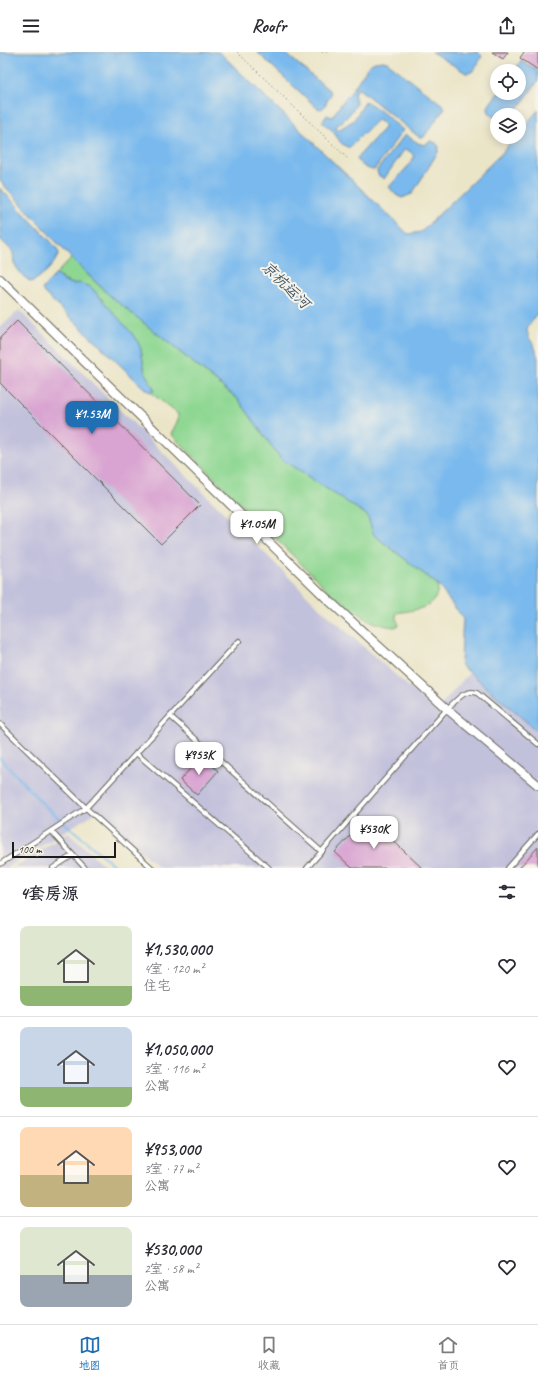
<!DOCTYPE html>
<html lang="zh">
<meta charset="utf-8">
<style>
body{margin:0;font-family:Caveat,"LXGW WenKai TC",sans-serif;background:#f7f7f7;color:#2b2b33;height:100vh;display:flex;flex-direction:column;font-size:15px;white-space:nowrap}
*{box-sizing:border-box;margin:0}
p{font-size:13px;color:#7c7c81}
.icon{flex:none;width:22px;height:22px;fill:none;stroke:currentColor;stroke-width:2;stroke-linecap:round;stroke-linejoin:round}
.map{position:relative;height:816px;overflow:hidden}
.side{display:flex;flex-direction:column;background:#fff;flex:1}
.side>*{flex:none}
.buttons{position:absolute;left:490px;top:12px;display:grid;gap:8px}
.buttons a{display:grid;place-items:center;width:36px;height:36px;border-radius:50%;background:#fff;box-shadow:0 2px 10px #0003;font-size:20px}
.scale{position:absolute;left:12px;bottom:10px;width:104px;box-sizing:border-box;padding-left:4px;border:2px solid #1c1c1c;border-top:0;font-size:11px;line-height:14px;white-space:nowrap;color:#1c1c1c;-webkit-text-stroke:3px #f7f3e8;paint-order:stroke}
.price{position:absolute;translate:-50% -34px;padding:0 9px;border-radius:8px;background:#fff;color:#222;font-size:13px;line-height:26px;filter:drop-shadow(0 1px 2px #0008)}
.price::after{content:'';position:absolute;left:50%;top:24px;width:12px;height:9px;margin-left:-6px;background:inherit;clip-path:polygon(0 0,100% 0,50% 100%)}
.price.active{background:#1f6fb2;color:#fff}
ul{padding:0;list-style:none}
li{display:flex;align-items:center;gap:12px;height:100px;padding:0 20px}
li+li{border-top:1px solid #e1e1e2}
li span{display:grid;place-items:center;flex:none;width:112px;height:80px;border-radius:8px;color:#555}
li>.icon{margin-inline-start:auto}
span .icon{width:48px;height:48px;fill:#fffc;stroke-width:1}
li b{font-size:17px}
h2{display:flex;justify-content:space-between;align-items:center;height:48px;padding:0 20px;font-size:17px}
header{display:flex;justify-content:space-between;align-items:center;height:52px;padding:0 20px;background:#fff;font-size:18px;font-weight:600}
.tab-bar{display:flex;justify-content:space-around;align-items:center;height:56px;border-top:1px solid #e1e1e2;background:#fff;font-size:11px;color:#7c7c81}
.tab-bar a{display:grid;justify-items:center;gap:2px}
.tab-bar .active{color:#1f6fb2}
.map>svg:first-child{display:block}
.industrial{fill:#c2c1dc}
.green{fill:#8ed792;stroke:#557a57}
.water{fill:#79b9ed;stroke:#4a6a84}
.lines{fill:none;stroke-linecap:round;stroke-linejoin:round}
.stream{stroke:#79b9ed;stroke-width:2}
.building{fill:#d9a4d2}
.lane-casing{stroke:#646258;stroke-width:6}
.street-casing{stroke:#646258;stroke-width:10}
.path{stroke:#646258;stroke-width:1;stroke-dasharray:1 3;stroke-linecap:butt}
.lane{stroke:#fff;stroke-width:4}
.street{stroke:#fff;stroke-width:8}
.labels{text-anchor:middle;stroke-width:4;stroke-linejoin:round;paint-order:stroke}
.water-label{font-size:15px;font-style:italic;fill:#3d5365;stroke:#f7f3e8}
</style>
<header><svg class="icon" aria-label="menu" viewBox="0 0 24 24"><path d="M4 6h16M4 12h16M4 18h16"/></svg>Roofr<svg class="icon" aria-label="share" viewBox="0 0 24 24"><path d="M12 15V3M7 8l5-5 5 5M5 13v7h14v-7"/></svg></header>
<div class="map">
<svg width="538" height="816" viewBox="0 0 538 816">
<rect width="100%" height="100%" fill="#f7f3e8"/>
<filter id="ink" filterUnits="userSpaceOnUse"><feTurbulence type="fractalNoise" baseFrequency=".025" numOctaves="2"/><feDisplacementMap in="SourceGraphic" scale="8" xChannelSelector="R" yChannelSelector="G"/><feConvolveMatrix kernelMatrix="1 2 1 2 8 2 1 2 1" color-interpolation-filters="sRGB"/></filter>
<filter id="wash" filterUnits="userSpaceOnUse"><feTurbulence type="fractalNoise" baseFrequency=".012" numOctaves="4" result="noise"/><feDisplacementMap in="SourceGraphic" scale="16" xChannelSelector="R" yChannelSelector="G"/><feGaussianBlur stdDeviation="0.9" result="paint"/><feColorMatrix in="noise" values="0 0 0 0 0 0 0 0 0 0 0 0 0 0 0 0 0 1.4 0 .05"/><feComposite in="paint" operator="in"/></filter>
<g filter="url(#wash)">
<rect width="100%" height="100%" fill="#ebe5c8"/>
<path class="industrial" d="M19 258 321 557 436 659 469 621 538 680V816H160L96 760 6 816H0V274L1 275Z
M68 781 107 816H13Z"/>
<path class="green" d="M71 206 108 242 238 347 281 407 367 463 374 483 437 532C441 557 414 558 396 561L397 569 399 573 395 575C383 574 372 571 362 564 352 557 344 549 333 543L226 438 171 382 178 368V362L150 340 153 339V335L145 321 141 297 91 235C74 230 70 235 56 222Z"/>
<path class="water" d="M0 0H219L408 182 421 180 503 100 515 85H519V81L538 58V260L527 277C528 288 532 288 535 296 537 300 536 302 538 306V680L461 613 462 583 463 566 437 532 374 483 367 463 281 407 238 347 108 242 73 208 0 129Z
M257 0H284L330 39 331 42 324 55 321 57 317 56Z
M432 0H478L482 4C478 11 475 22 466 21Z
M383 9 387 10 444 54 445 56 423 86 419 85 359 37 356 38 354 42C355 45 356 48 356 52 354 58 342 71 336 74V77H340L354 68 365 50C375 52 394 71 403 78L374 118C367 117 359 113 357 106L384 76V72L377 68 350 95H347L341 91 332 78 322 70 327 63 332 65 346 45 351 40 369 13 375 10Z
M521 9 538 19V29L513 63H497V68C482 56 488 55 498 41H519V19H514Z
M406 83 418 91 424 93 431 89 436 91 439 95 438 100 412 142 402 146 396 143 389 135 411 111 414 105C412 100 409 98 404 98L384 127 378 123 377 118 403 85Z
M0 136 55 194 59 201C54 214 45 221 34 229L31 230 23 224 14 212 13 200 0 187Z
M56 222 63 229 72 232 79 231 91 235 136 286 141 297 145 321 153 335 154 339 150 340 145 337 68 263 44 241 42 237Z"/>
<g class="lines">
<path class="stream" d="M0 706 44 753 117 816"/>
</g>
<g id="blocks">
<path class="building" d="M492 0H508L503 7Z
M524 0H538V18L520 6Z
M17 269 200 453 161 492 0 331V286Z
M202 704 218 719 197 743 180 728Z
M368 765 422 816H352L335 800Z
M538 795V816H519Z"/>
</g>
</g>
<g filter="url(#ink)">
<use href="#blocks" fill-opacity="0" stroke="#646258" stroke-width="1"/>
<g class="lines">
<defs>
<path id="lane" d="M170 664 322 800
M0 672 86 756 152 816
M136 701 269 816
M51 779 85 816
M0 812 86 756 239 589
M53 816 73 803
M307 816 447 657C456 649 465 636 477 641L538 692
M508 816 538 782"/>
<path id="street" d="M0 227 324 544 447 657 538 733"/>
</defs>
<use href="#lane" class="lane-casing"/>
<use href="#street" class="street-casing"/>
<path class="path" d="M237 0 349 108
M322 0H328"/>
<use href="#lane" class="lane"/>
<use href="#street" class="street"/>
</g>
</g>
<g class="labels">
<g class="water-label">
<text transform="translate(286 233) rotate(44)" y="5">京杭运河</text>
</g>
</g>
</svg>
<div class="buttons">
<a><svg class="icon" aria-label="locate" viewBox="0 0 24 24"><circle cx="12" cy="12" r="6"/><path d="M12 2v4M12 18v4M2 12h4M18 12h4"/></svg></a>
<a><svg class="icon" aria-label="layers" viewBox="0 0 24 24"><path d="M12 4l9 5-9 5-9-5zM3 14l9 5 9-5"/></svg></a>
</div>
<div class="scale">100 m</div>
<b class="price active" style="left:92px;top:383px">¥1.53M</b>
<b class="price" style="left:257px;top:493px">¥1.05M</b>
<b class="price" style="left:199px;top:724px">¥953K</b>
<b class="price" style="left:374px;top:798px">¥530K</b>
</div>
<section class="side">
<h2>4套房源<svg class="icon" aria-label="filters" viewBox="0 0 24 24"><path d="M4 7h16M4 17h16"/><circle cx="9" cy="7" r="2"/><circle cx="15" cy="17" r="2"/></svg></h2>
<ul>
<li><span style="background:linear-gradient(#dfe7d0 75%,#8fb573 0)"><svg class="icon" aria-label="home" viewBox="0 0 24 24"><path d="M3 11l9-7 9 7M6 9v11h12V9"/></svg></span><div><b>¥1,530,000</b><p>4室 · 120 m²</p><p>住宅</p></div><svg class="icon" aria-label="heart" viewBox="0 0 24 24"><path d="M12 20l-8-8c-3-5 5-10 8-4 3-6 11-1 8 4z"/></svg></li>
<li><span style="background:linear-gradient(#c9d6e8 75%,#8fb573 0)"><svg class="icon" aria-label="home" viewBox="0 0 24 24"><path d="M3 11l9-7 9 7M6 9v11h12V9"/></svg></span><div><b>¥1,050,000</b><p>3室 · 116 m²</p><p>公寓</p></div><svg class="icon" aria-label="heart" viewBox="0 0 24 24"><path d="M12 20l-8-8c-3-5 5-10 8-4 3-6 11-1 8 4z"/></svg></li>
<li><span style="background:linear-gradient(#ffd9b3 60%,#c2b280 0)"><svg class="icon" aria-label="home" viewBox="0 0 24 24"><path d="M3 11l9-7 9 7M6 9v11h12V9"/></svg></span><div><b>¥953,000</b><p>3室 · 77 m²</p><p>公寓</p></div><svg class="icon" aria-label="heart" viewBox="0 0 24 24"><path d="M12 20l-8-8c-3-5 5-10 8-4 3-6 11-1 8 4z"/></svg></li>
<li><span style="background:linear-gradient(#dfe7d0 60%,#9aa5b1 0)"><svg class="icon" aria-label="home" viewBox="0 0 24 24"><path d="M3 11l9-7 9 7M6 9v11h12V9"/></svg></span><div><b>¥530,000</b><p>2室 · 58 m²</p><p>公寓</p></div><svg class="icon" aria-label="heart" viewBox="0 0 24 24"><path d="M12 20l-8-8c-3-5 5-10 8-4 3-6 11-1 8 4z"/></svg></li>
</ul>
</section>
<nav class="tab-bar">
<a class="active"><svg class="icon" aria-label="map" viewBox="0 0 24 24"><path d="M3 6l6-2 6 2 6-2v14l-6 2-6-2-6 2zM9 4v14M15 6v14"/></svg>地图</a>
<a><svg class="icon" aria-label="saved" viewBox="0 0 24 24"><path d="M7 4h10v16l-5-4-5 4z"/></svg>收藏</a>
<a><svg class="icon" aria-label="home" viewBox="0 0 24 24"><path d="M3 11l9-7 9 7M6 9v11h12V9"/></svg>首页</a>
</nav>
